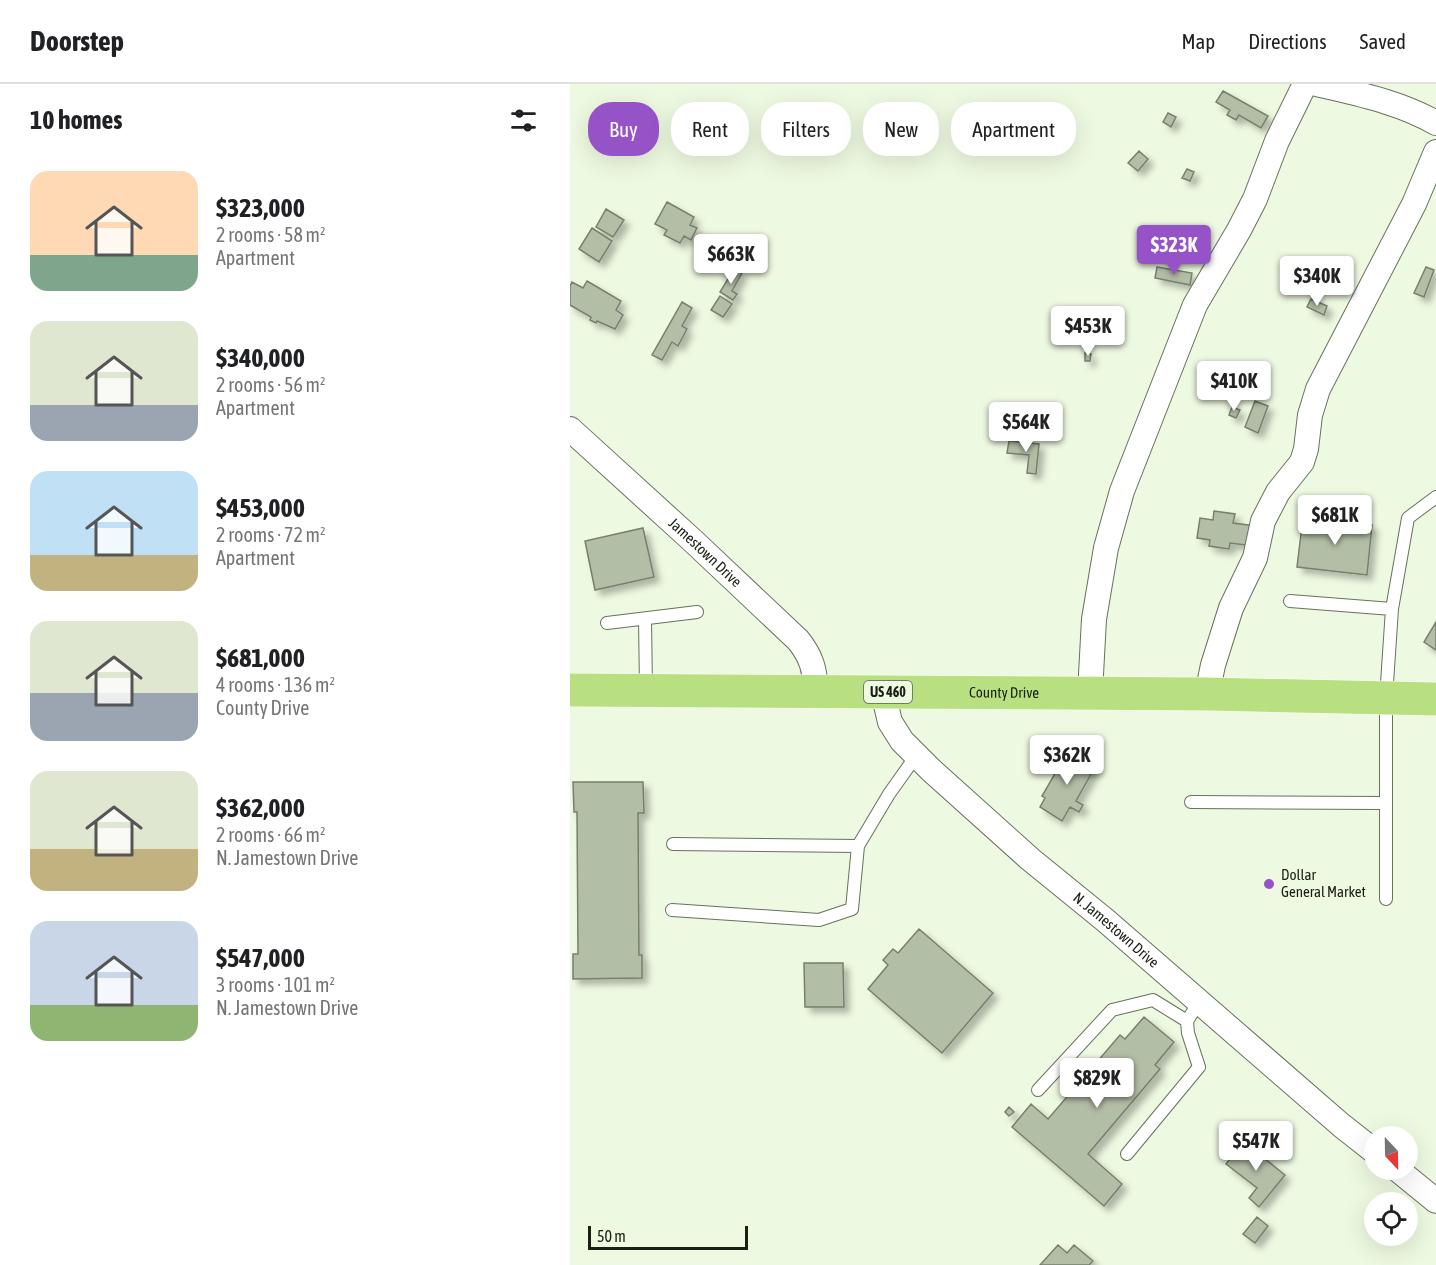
<!DOCTYPE html>
<meta charset="utf-8">
<style>
body{margin:0;font-family:"Asap Condensed",sans-serif;background:#f6f6f6;color:#202124;height:100vh;display:flex;flex-direction:column;font-size:22px;white-space:nowrap}
*{box-sizing:border-box;margin:0}
p{font-size:20px;color:#757577}
.icon{flex:none;width:33px;height:33px;fill:none;stroke:currentColor;stroke-width:2;stroke-linecap:round;stroke-linejoin:round}
.map{position:relative;flex:1;overflow:hidden}
.panel{display:flex;flex-direction:column;background:#fff;width:570px}
.panel>*{flex:none}
.top-card{position:absolute;left:18px;top:18px;width:570px;height:54px;display:flex;gap:12px}
.needle{width:39px;rotate:158deg}
.buttons{position:absolute;left:794px;top:1042px;display:grid;gap:12px}
.buttons a{display:grid;place-items:center;width:54px;height:54px;border-radius:50%;background:#fff;box-shadow:0 6px 24px #0002;font-size:30px}
.scale{position:absolute;left:18px;bottom:15px;width:160px;box-sizing:border-box;padding-left:6px;border:3px solid #1a1e15;border-top:0;font-size:16px;line-height:21px;white-space:nowrap;color:#1a1e15;-webkit-text-stroke:4px #eef9e1;paint-order:stroke}
.price{position:absolute;translate:-50% -51px;padding:0 14px;border-radius:6px;background:#fff;color:#222;font-size:20px;line-height:39px;filter:drop-shadow(0 2px 3px #0008)}
.price::after{content:'';position:absolute;left:50%;top:36px;width:18px;height:14px;margin-left:-9px;background:inherit;clip-path:polygon(0 0,100% 0,50% 100%)}
.price.on{background:#9653c8;color:#fff}
ul{padding:0;list-style:none}
li{display:flex;align-items:center;gap:18px;height:150px;padding:0 30px}
li span{display:grid;place-items:center;flex:none;width:168px;height:120px;border-radius:18px;color:#555}
li>.icon{margin-inline-start:auto}
span .icon{width:72px;height:72px;fill:#fffc;stroke-width:1}
li b{font-size:26px}
h2{display:flex;justify-content:space-between;align-items:center;height:72px;padding:0 30px;font-size:26px}
.pill{padding:0 21px;border-radius:24px;background:#fff;box-shadow:0 6px 24px #0002;font-size:21px;line-height:54px}
.pill.on{background:#9653c8;color:#fff}
header{display:flex;align-items:center;gap:36px;box-sizing:border-box;height:84px;padding:0 30px;background:#fff;border-bottom:2px solid #e0e0e0}
header strong{font-size:28px}
nav{display:flex;gap:33px;margin-inline-start:auto;font-size:21px}
main{display:flex;flex:1;min-height:0}
.map>svg:first-child{display:block}
.building{fill:#b3bea7;stroke:#76806b;stroke-width:1.5;filter:url(#shadow)}
.lines{fill:none;stroke-linecap:round;stroke-linejoin:round}
.service-casing{stroke:#67715c;stroke-width:14}
.minor-casing{stroke:#67715c;stroke-width:26}
.trunk-casing{stroke:#fff;stroke-width:34}
.service{stroke:#fff;stroke-width:12}
.minor{stroke:#fff;stroke-width:24}
.trunk{stroke:#b8e080;stroke-width:33}
.poi-dot{fill:#9653c8;stroke:#eef9e1;stroke-width:2}
.labels{text-anchor:middle;stroke-width:6;stroke-linejoin:round;paint-order:stroke}
.shield{fill:#eef9e1;stroke:#5a6052;stroke-width:1.5}
.shield-label{font-size:14px;font-weight:bold;fill:#1a1e15}
.street-label{font-size:15px;fill:#1a1e15;stroke:#eef9e1}
.poi-label{font-size:15px;fill:#1a1e15;stroke:#eef9e1;text-anchor:start}
</style>
<header>
<strong>Doorstep</strong>
<nav><a>Map</a><a>Directions</a><a>Saved</a></nav>
</header>
<main>
<section class="panel">
<h2>10 homes<svg class="icon" aria-label="filters" viewBox="0 0 24 24"><path d="M4 7h16M4 17h16"/><circle cx="9" cy="7" r="2"/><circle cx="15" cy="17" r="2"/></svg></h2>
<ul>
<li><span style="background:linear-gradient(#ffd9b3 70%,#7fa58c 0)"><svg class="icon" aria-label="home" viewBox="0 0 24 24"><path d="M3 11l9-7 9 7M6 9v11h12V9"/></svg></span><div><b>$323,000</b><p>2 rooms · 58 m²</p><p>Apartment</p></div></li>
<li><span style="background:linear-gradient(#dfe7d0 70%,#9aa5b1 0)"><svg class="icon" aria-label="home" viewBox="0 0 24 24"><path d="M3 11l9-7 9 7M6 9v11h12V9"/></svg></span><div><b>$340,000</b><p>2 rooms · 56 m²</p><p>Apartment</p></div></li>
<li><span style="background:linear-gradient(#bfe0f5 70%,#c2b280 0)"><svg class="icon" aria-label="home" viewBox="0 0 24 24"><path d="M3 11l9-7 9 7M6 9v11h12V9"/></svg></span><div><b>$453,000</b><p>2 rooms · 72 m²</p><p>Apartment</p></div></li>
<li><span style="background:linear-gradient(#dfe7d0 60%,#9aa5b1 0)"><svg class="icon" aria-label="home" viewBox="0 0 24 24"><path d="M3 11l9-7 9 7M6 9v11h12V9"/></svg></span><div><b>$681,000</b><p>4 rooms · 136 m²</p><p>County Drive</p></div></li>
<li><span style="background:linear-gradient(#dfe7d0 65%,#c2b280 0)"><svg class="icon" aria-label="home" viewBox="0 0 24 24"><path d="M3 11l9-7 9 7M6 9v11h12V9"/></svg></span><div><b>$362,000</b><p>2 rooms · 66 m²</p><p>N. Jamestown Drive</p></div></li>
<li><span style="background:linear-gradient(#c9d6e8 70%,#8fb573 0)"><svg class="icon" aria-label="home" viewBox="0 0 24 24"><path d="M3 11l9-7 9 7M6 9v11h12V9"/></svg></span><div><b>$547,000</b><p>3 rooms · 101 m²</p><p>N. Jamestown Drive</p></div></li>
</ul>
</section>
<div class="map">
<svg width="866" height="1181" viewBox="0 0 866 1181">
<defs>
<filter id="shadow"><feDropShadow dx="5.5" dy="5.5" stdDeviation="3" flood-color="#0004"/></filter>
</defs>
<rect width="100%" height="100%" fill="#eef9e1"/>
<path class="building" d="M653 7 698 32 691 44 669 31 666 36 657 31 660 26 646 18Z
M598 29 606 33 601 43 593 38Z
M569 67 578 75 568 87 558 79Z
M617 85 624 88 620 97 612 94Z
M97 118 124 133 120 141 127 144 121 156 114 152 110 159 94 151 97 146 85 140Z
M36 125 54 136 43 153 26 143Z
M22 144 42 157 29 178 9 165Z
M587 183 622 189 620 201 585 194Z
M856 183 864 186 854 213 844 209Z
M164 185 172 189 162 207 167 210 163 216 150 208Z
M17 197 51 217 46 226 53 231 45 245 27 237 26 239 20 236 21 233 0 221V202L2 198 13 204Z
M150 212 162 220 153 233 141 226Z
M741 215 757 222 754 231 737 223Z
M112 218 122 224 112 242 117 245 108 262 102 258 92 276 82 271Z
M515 269 521 270 520 277H515Z
M685 317 698 322 688 349 675 343Z
M662 323 670 326 666 334 659 331Z
M439 357 469 360 466 390 457 389 459 371 437 369Z
M644 427 665 430 663 439 686 442 684 462 660 459 659 465 639 462 640 456 627 454 630 434 643 436Z
M733 433 802 441 797 491 727 483Z
M73 444 84 493 25 506 15 457Z
M866 538V566L854 558Z
M498 667 525 683 506 717 513 721 509 728 500 723 492 737 470 723 475 714 472 712Z
M3 698H73L74 729H68L69 871H72V894L3 895V870H8L7 728H4Z
M349 845 423 909 372 969 298 905 318 881 313 876 323 865 328 869Z
M234 879H273L274 923H235Z
M574 933 604 958 585 981 590 985 518 1070 552 1100 534 1122 442 1043 461 1020 478 1035 550 951 555 955Z
M439 1023 444 1028 439 1032 435 1028Z
M674 1058 715 1091 689 1123 679 1114 687 1104 656 1080Z
M687 1133 698 1142 685 1159 673 1150Z
M488 1161 497 1169 504 1161 523 1177 519 1181H470Z"/>
<g class="lines">
<defs>
<path id="service" d="M720 517 822 525
M75 535 76 605
M37 539 127 528
M621 718 815 719
M103 760 288 762
M816 815V614L822 525 838 434 866 413
M102 826 249 836 282 825 288 762 319 710 346 672
M468 1006 542 926 583 916 617 937
M557 1070 629 983 618 949 617 937 629 918"/>
<g id="minor">
<path d="M747 0C788 10 829 18 866 39"/>
<path id="s1" d="M0 345 122 456 228 556C241 572 246 587 245 607"/>
<path id="s2" d="M313 608 320 638 332 657 361 686 460 775 535 836 771 1041 804 1067"/>
<path d="M520 609 524 535 536 464 552 407 625 221 669 146 685 115 707 57 735 0"/>
<path d="M637 610 643 581 661 524 685 474 693 437 708 408 732 378 736 365 740 331 748 305 844 120 866 68"/>
<path d="M828 1086 866 1117"/>
</g>
<g id="trunk">
<path id="s3" d="M0 606 637 610 866 615"/>
</g>
</defs>
<use href="#service" class="service-casing"/>
<use href="#minor" class="minor-casing"/>
<use href="#trunk" class="trunk-casing"/>
<use href="#service" class="service"/>
<use href="#minor" class="minor"/>
<use href="#trunk" class="trunk"/>
</g>
<circle class="poi-dot" cx="699" cy="800" r="6"/>
<g class="labels">
<rect class="shield" x="294" y="597" width="48" height="22" rx="4.5"/>
<g class="shield-label">
<text x="318" y="613">US 460</text>
</g>
<g class="street-label">
<text dy="5" stroke="none"><textPath href="#s1" startOffset="183">Jamestown Drive</textPath></text>
<text dy="5" stroke="none"><textPath href="#s3" startOffset="434">County Drive</textPath></text>
<text dy="5" stroke="none"><textPath href="#s2" startOffset="339">N. Jamestown Drive</textPath></text>
</g>
<g class="poi-label">
<text x="711" y="796">Dollar<tspan x="711" dy="17">General Market</tspan></text>
</g>
</g>
</svg>
<div class="buttons">
<a><svg class="needle" viewBox="-14 -14 28 28"><path d="M0-13l5 13h-10z" fill="#e53935"/><path d="M0 13l5-13h-10z" fill="#757577"/></svg></a>
<a><svg class="icon" aria-label="locate" viewBox="0 0 24 24"><circle cx="12" cy="12" r="6"/><path d="M12 2v4M12 18v4M2 12h4M18 12h4"/></svg></a>
</div>
<div class="scale">50 m</div>
<b class="price on" style="left:604px;top:192px">$323K</b>
<b class="price" style="left:161px;top:201px">$663K</b>
<b class="price" style="left:747px;top:223px">$340K</b>
<b class="price" style="left:518px;top:273px">$453K</b>
<b class="price" style="left:664px;top:328px">$410K</b>
<b class="price" style="left:456px;top:369px">$564K</b>
<b class="price" style="left:765px;top:462px">$681K</b>
<b class="price" style="left:497px;top:702px">$362K</b>
<b class="price" style="left:527px;top:1025px">$829K</b>
<b class="price" style="left:686px;top:1088px">$547K</b>
<div class="top-card">
<a class="pill on">Buy</a>
<a class="pill">Rent</a>
<a class="pill">Filters</a>
<a class="pill">New</a>
<a class="pill">Apartment</a>
</div>
</div>
</main>
